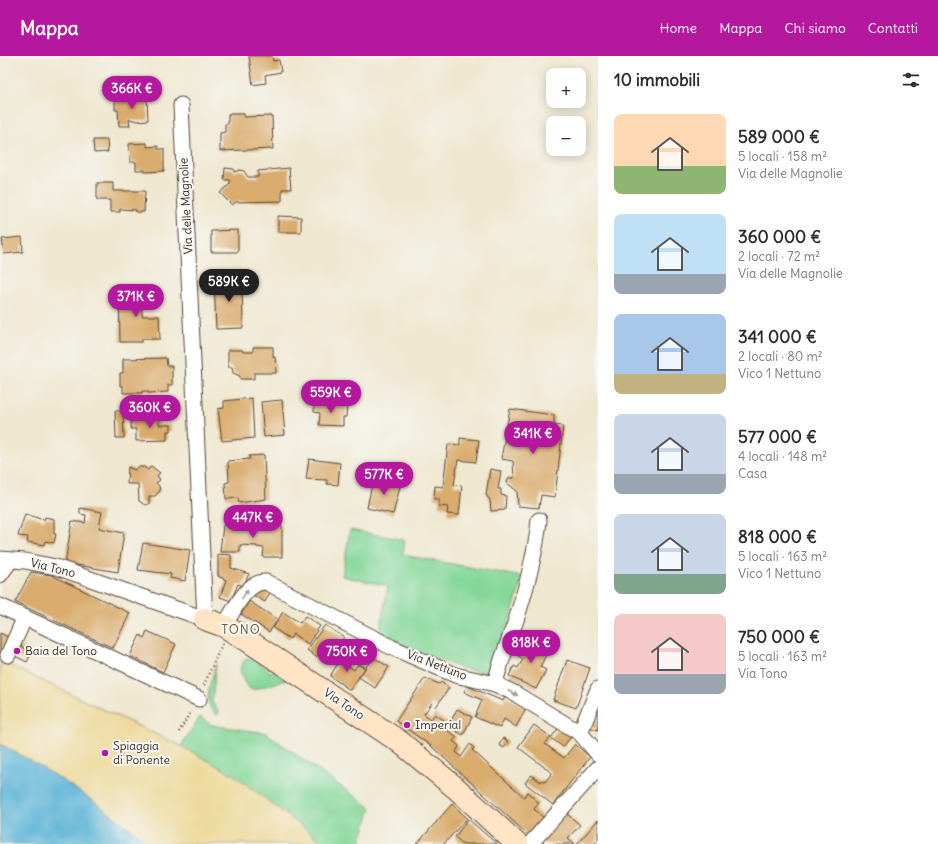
<!DOCTYPE html>
<html lang="it">
<meta charset="utf-8">
<style>
body{margin:0;font-family:Delius,sans-serif;background:#f2f2f3;color:#2b2b33;height:100vh;display:flex;flex-direction:column;font-size:15px;white-space:nowrap}
*{box-sizing:border-box;margin:0}
p{font-size:13px;color:#7c7c81}
.icon{flex:none;width:22px;height:22px;fill:none;stroke:currentColor;stroke-width:2;stroke-linecap:round;stroke-linejoin:round}
.map{position:relative;flex:1;overflow:hidden}
.drawer{display:flex;flex-direction:column;background:#fff;width:340px}
.drawer>*{flex:none}
.fabs{position:absolute;left:546px;top:12px;display:grid;gap:8px}
.fabs a{display:grid;place-items:center;width:40px;height:40px;border-radius:8px;background:#fff;box-shadow:0 2px 10px #0003;font-size:20px}
.price{position:absolute;translate:-50% -34px;padding:0 9px;border-radius:14px;background:#b5179e;color:#fff;font-size:13px;line-height:26px;filter:drop-shadow(0 1px 2px #0008)}
.price::after{content:'';position:absolute;left:50%;top:24px;width:12px;height:9px;margin-left:-6px;background:inherit;clip-path:polygon(0 0,100% 0,50% 100%)}
.price.current{background:#222;color:#fff}
ul{padding:0;list-style:none}
li{display:flex;align-items:center;gap:12px;height:100px;padding:0 16px}
li span{display:grid;place-items:center;flex:none;width:112px;height:80px;border-radius:8px;color:#555}
li>.icon{margin-inline-start:auto}
span .icon{width:48px;height:48px;fill:#fffc;stroke-width:1}
li b{font-size:17px}
h2{display:flex;justify-content:space-between;align-items:center;height:48px;padding:0 16px;font-size:17px}
header{display:flex;align-items:center;gap:24px;box-sizing:border-box;height:56px;padding:0 20px;background:#b5179e;color:#fff}
header strong{font-size:19px}
nav{display:flex;gap:22px;margin-inline-start:auto;font-size:14px}
main{display:flex;flex:1;min-height:0}
.map>svg:first-child{display:block}
.green{fill:#84d799;stroke:#60805c}
.sand{fill:#eeda9e;stroke:#94825e}
.water{fill:#58b2d6;stroke:#4a6e7a}
.building{fill:#d9ab6c}
.lines{fill:none;stroke-linecap:round;stroke-linejoin:round}
.street-casing{stroke:#564639;stroke-width:17}
.secondary-casing{stroke:#564639;stroke-width:24}
.path{stroke:#564639;stroke-width:2.5;stroke-dasharray:1 3;stroke-linecap:butt}
.street{stroke:#fff;stroke-width:15}
.secondary{stroke:#ffe4c6;stroke-width:22}
.oneway{fill:#a79f9a}
.poi-dot{fill:#b5179e;stroke:#f6f6f2;stroke-width:1.5}
.labels{text-anchor:middle;stroke-width:4;stroke-linejoin:round;paint-order:stroke}
.street-label{font-size:12px;fill:#3b2a1e;stroke:#f6f6f2}
.poi-label{font-size:12px;fill:#3b2a1e;stroke:#f6f6f2;text-anchor:start}
.neighbourhood-label{font-size:13px;letter-spacing:1px;fill:#725739;stroke:#f6f6f2}
</style>
<header>
<strong>Mappa</strong>
<nav><a>Home</a><a>Mappa</a><a>Chi siamo</a><a>Contatti</a></nav>
</header>
<main>
<div class="map">
<svg width="598" height="788" viewBox="0 0 598 788">
<rect width="100%" height="100%" fill="#f6f6f2"/>
<filter id="ink" filterUnits="userSpaceOnUse"><feTurbulence type="fractalNoise" baseFrequency=".025" numOctaves="2"/><feDisplacementMap in="SourceGraphic" scale="8" xChannelSelector="R" yChannelSelector="G"/><feConvolveMatrix kernelMatrix="1 2 1 2 8 2 1 2 1" color-interpolation-filters="sRGB"/></filter>
<filter id="wash" filterUnits="userSpaceOnUse"><feTurbulence type="fractalNoise" baseFrequency=".012" numOctaves="4" result="noise"/><feDisplacementMap in="SourceGraphic" scale="16" xChannelSelector="R" yChannelSelector="G"/><feGaussianBlur stdDeviation="0.9" result="paint"/><feColorMatrix in="noise" values="0 0 0 0 0 0 0 0 0 0 0 0 0 0 0 0 0 1.4 0 .05"/><feComposite in="paint" operator="in"/></filter>
<g filter="url(#wash)">
<rect width="100%" height="100%" fill="#efe7cf"/>
<path class="green" d="M350 474 405 484 403 499 523 521 511 560 488 618 457 611 379 579 388 530 342 520Z
M253 602 261 606 260 608 271 616 273 614 286 624 252 634C240 626 233 603 253 602Z
M216 608 212 646 219 656 217 659C200 646 212 625 216 608Z
M200 661 211 669 266 677 371 752 360 788H325L234 719 181 690Z"/>
<path class="sand" d="M0 605 181 690 234 719 325 788H149L121 765 30 704 0 688Z"/>
<path class="water" d="M0 688C53 715 103 750 149 788H0Z"/>
<g id="blocks">
<path class="building" d="M249 0H272L273 5 279 4 281 16 265 19 266 27 253 29Z
M147 41 148 64 138 65 129 63 130 70H119L118 54H115V43Z
M228 58H244V61L272 60 273 93 220 95V77L225 76V68H228Z
M93 84H107L108 96 94 97Z
M147 87V91L158 90V93H164V115L145 116V114H136V106H130L129 88Z
M225 112 234 113V116L240 114 244 115 248 121H258V115L289 112 291 133H282V145L236 146 232 149 220 137 230 128V124H224Z
M97 127H113V135H145L144 156H136V154L120 153V156H110V144H97Z
M278 160 301 161V176H278Z
M238 174V196H211V175Z
M22 181 23 196 4 198 2 183Z
M242 221 243 272 216 273 214 222Z
M141 230 142 260H159L160 283H142V286H120L119 231Z
M253 291H273V301H275L276 317H254V323H240V320L233 317 232 311H228V294H242L243 296H253Z
M166 302 167 310H172V329H168V336L148 337V335H142V337H123V330H120V317H123V303Z
M252 342 254 382 222 385 218 353 224 352V345Z
M282 344 285 379 264 381 261 346Z
M325 345 338 346 337 350H347L346 361H343V370L319 369 320 357 314 356V348L325 349Z
M510 353 554 359V369L563 370 555 441 541 439 539 452 518 450 517 435 507 427 508 422H514L513 405 501 403Z
M115 355H123L124 382H116Z
M131 362H159V369H171V375H167V384L136 385V373H131Z
M460 382 479 384 476 406 458 404 454 429 462 430 459 459 447 458 448 451 439 450V443H434L435 430 443 431 448 388 460 389Z
M264 399 266 443 239 447 238 442 226 443 225 427 229 426 228 405 250 403 249 400Z
M309 403 340 407 338 429 327 428V424L306 423Z
M151 410 160 417 157 419 160 424 156 427 159 430 160 435 155 440H149V448L145 449 139 445 138 428H127L128 411 135 414 138 411H144L148 414Z
M490 413 501 415 498 433H501V439L506 440 505 454 491 455 490 444 486 439Z
M373 423 382 425 383 423 401 427 393 458 367 452Z
M80 452 102 456 99 472 124 477 118 516 65 507 72 465 85 467 86 459 80 458Z
M25 458 44 464 45 461 54 463V478H56L54 487 45 485 44 489 27 486 28 481 18 480Z
M223 469 282 470V501H263L264 492 257 491V490L240 489V496H220Z
M143 487 190 494 185 525 170 522 171 518 138 514Z
M218 498 231 499V512L249 518 243 530 238 528 231 545 220 541 226 524 218 520Z
M31 516 51 519 130 557 113 592 15 546Z
M262 533 270 536 265 546 253 539Z
M249 545 278 564 269 576 241 558Z
M283 556 300 567 305 560 320 570 308 588 293 578 290 583 273 572Z
M325 569 344 581 332 597 324 591 316 601 307 594Z
M147 575 176 588 163 616 130 600 140 579 144 582Z
M0 577 8 581 0 597Z
M527 582 549 593 540 611 546 614 536 633 509 620 514 610 518 612 523 603 518 600Z
M16 588 32 596 27 606 11 598Z
M344 598 353 604 348 610 354 614 358 608 365 612 350 634 330 620Z
M373 601 389 611 375 632 359 621Z
M567 604 590 612 576 652 553 644Z
M425 622 439 628 441 626 449 632 436 651 432 647 424 658 431 663 435 658 448 667 444 672 457 681 453 685 459 690 456 696 461 701 470 688 474 692 472 694 524 741 527 736 539 747 534 753 544 762 528 779 431 690 396 665Z
M467 630 503 645 506 639 526 652 516 671 504 663 500 672 475 661 482 644 464 636Z
M598 648V674L589 671Z
M457 653 472 661 463 679 448 671Z
M534 669 551 681 545 688 564 702 575 688 590 701 553 749 525 727 531 719 541 726 542 724 545 726 552 717 518 691Z
M561 669 573 678 563 691 551 682Z
M503 682 508 685 504 692 499 689Z
M452 748 467 762 444 788H417Z
M566 757 580 769 568 782 575 788H545L541 785Z
M468 763 497 788H463L455 781Z
M598 764V784L594 788H577Z"/>
</g>
</g>
<g filter="url(#ink)">
<use href="#blocks" fill-opacity="0" stroke="#564639" stroke-width="1"/>
<g class="lines">
<defs>
<path id="street" d="M0 503 25 505 56 511 205 563 181 49
M0 519 10 505
M0 550 199 643
M224 570C234 555 246 525 266 526L391 591 455 619 495 628 514 637 580 677 598 698
M8 599 25 561
M495 628C500 605 510 583 517 561 527 529 536 497 539 464
M580 677 598 633
M530 788 598 712"/>
<path id="secondary" d="M205 563 224 570 247 584 400 686 457 733 517 788"/>
</defs>
<use href="#street" class="street-casing"/>
<use href="#secondary" class="secondary-casing"/>
<path class="path" d="M204 629 222 588
M179 676 191 655"/>
<use href="#street" class="street"/>
<use href="#secondary" class="secondary"/>
</g>
<defs><path id="oneway-solid" d="M-6-.8H1V-3.2L6.5 0L1 3.2V.8H-6Z"/></defs>
<g class="oneway">
<use href="#oneway-solid" transform="translate(245 538) rotate(-56)"/>
<use href="#oneway-solid" transform="translate(513 637) rotate(27)"/>
</g>
</g>
<g class="poi-dot">
<circle cx="17" cy="595" r="4"/>
<circle cx="407" cy="669" r="4"/>
<circle cx="105" cy="697" r="4"/>
</g>
<g class="labels">
<g class="street-label">
<text transform="translate(186 150) rotate(-93)" y="4">Via delle Magnolie</text>
<text transform="translate(53 512) rotate(14)" y="4">Via Tono</text>
<text transform="translate(437 609) rotate(21)" y="4">Via Nettuno</text>
<text transform="translate(344 648) rotate(34)" y="4">Via Tono</text>
</g>
<g class="poi-label">
<text x="25" y="599">Baia del Tono</text>
<text x="415" y="673">Imperial</text>
<text x="113" y="694">Spiaggia<tspan x="113" dy="14">di Ponente</tspan></text>
</g>
<g class="neighbourhood-label">
<text x="241" y="578">TONO</text>
</g>
</g>
</svg>
<div class="fabs">
<a>+</a>
<a>−</a>
</div>
<b class="price" style="left:132px;top:54px">366K €</b>
<b class="price current" style="left:229px;top:247px">589K €</b>
<b class="price" style="left:136px;top:262px">371K €</b>
<b class="price" style="left:331px;top:358px">559K €</b>
<b class="price" style="left:150px;top:373px">360K €</b>
<b class="price" style="left:533px;top:399px">341K €</b>
<b class="price" style="left:384px;top:440px">577K €</b>
<b class="price" style="left:253px;top:483px">447K €</b>
<b class="price" style="left:531px;top:608px">818K €</b>
<b class="price" style="left:347px;top:617px">750K €</b>
</div>
<section class="drawer">
<h2>10 immobili<svg class="icon" aria-label="filters" viewBox="0 0 24 24"><path d="M4 7h16M4 17h16"/><circle cx="9" cy="7" r="2"/><circle cx="15" cy="17" r="2"/></svg></h2>
<ul>
<li><span style="background:linear-gradient(#ffd9b3 65%,#8fb573 0)"><svg class="icon" aria-label="home" viewBox="0 0 24 24"><path d="M3 11l9-7 9 7M6 9v11h12V9"/></svg></span><div><b>589 000 €</b><p>5 locali · 158 m²</p><p>Via delle Magnolie</p></div></li>
<li><span style="background:linear-gradient(#bfe0f5 75%,#9aa5b1 0)"><svg class="icon" aria-label="home" viewBox="0 0 24 24"><path d="M3 11l9-7 9 7M6 9v11h12V9"/></svg></span><div><b>360 000 €</b><p>2 locali · 72 m²</p><p>Via delle Magnolie</p></div></li>
<li><span style="background:linear-gradient(#a9c7e8 75%,#c2b280 0)"><svg class="icon" aria-label="home" viewBox="0 0 24 24"><path d="M3 11l9-7 9 7M6 9v11h12V9"/></svg></span><div><b>341 000 €</b><p>2 locali · 80 m²</p><p>Vico 1 Nettuno</p></div></li>
<li><span style="background:linear-gradient(#c9d6e8 75%,#9aa5b1 0)"><svg class="icon" aria-label="home" viewBox="0 0 24 24"><path d="M3 11l9-7 9 7M6 9v11h12V9"/></svg></span><div><b>577 000 €</b><p>4 locali · 148 m²</p><p>Casa</p></div></li>
<li><span style="background:linear-gradient(#c9d6e8 75%,#7fa58c 0)"><svg class="icon" aria-label="home" viewBox="0 0 24 24"><path d="M3 11l9-7 9 7M6 9v11h12V9"/></svg></span><div><b>818 000 €</b><p>5 locali · 163 m²</p><p>Vico 1 Nettuno</p></div></li>
<li><span style="background:linear-gradient(#f6c9c9 75%,#9aa5b1 0)"><svg class="icon" aria-label="home" viewBox="0 0 24 24"><path d="M3 11l9-7 9 7M6 9v11h12V9"/></svg></span><div><b>750 000 €</b><p>5 locali · 163 m²</p><p>Via Tono</p></div></li>
</ul>
</section>
</main>
